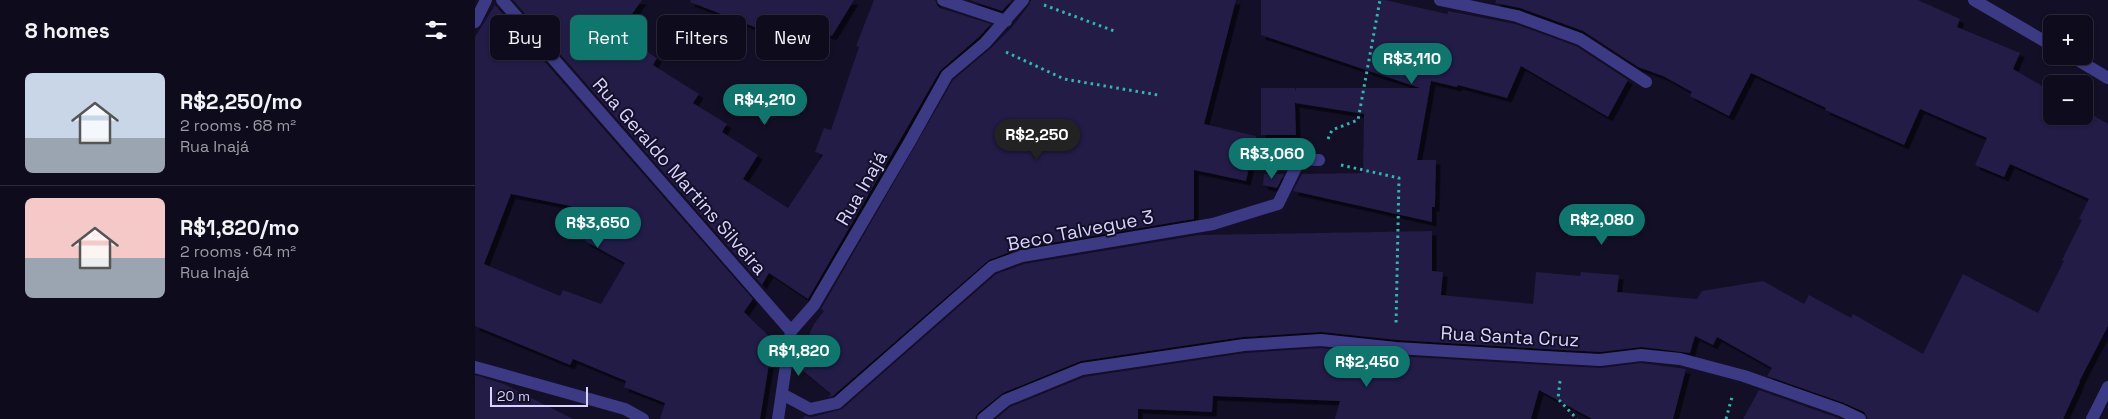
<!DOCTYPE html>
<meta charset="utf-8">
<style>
body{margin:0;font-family:"Space Grotesk",sans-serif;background:#171425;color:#f1f3f6;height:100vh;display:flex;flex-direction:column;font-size:19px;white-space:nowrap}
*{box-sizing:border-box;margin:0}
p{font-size:16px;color:#9b9ba3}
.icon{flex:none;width:28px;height:28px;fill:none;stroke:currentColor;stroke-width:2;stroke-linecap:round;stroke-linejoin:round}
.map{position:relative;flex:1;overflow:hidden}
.panel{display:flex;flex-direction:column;background:#0e0b1c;width:475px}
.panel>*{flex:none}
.guide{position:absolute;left:15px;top:15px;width:475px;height:45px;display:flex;gap:10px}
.fabs{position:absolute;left:1568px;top:15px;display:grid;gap:10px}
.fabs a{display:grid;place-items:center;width:50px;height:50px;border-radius:8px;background:#0e0b1c;box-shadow:0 1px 4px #0004,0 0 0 1px #2e2b3b;font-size:25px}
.scale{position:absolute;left:15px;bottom:12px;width:98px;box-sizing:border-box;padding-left:5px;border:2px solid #d9d4ff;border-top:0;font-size:14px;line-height:18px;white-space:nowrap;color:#d9d4ff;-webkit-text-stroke:4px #130f26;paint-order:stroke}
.price{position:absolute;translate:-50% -42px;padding:0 11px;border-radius:18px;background:#0f766e;color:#fff;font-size:16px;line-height:32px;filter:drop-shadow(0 1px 2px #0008)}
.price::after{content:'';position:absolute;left:50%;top:30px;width:15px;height:11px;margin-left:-8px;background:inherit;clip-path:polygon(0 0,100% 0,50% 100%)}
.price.current{background:#222;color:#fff}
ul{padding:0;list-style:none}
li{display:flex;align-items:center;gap:15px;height:125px;padding:0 25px}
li+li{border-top:1px solid #2e2b3b}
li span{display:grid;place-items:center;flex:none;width:140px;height:100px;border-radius:8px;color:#555}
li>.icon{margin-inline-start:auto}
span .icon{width:60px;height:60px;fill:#fffc;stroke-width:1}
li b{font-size:21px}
h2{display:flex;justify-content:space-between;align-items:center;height:60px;padding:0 25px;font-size:21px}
.tag{padding:0 18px;border-radius:8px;background:#0e0b1c;box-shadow:0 1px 4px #0004,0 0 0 1px #2e2b3b;font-size:18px;line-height:45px}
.tag.current{background:#0f766e;color:#fff}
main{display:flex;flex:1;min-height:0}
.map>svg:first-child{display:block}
.building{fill:#241b47;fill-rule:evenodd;filter:url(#shadow)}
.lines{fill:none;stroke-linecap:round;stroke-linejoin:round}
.path{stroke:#2fb8b0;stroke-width:3;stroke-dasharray:2.5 4;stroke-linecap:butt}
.minor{stroke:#3d3a85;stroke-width:12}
.labels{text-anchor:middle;stroke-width:4;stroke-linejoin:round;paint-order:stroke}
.street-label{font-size:19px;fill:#d9d4ff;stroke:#130f26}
</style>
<main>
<section class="panel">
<h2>8 homes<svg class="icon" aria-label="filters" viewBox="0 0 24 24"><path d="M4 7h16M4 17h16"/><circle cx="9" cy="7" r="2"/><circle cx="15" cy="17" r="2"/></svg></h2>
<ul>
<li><span style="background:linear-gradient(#c9d6e8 65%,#9aa5b1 0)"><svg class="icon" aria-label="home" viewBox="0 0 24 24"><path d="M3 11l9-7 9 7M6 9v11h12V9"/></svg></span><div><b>R$2,250/mo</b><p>2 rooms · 68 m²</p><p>Rua Inajá</p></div></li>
<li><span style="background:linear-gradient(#f6c9c9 60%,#9aa5b1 0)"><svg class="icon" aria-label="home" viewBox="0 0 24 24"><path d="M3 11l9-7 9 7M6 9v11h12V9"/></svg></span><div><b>R$1,820/mo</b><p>2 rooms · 64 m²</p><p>Rua Inajá</p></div></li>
</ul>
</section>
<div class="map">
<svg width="1633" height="419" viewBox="0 0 1633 419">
<defs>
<filter id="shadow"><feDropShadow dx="4.5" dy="4.5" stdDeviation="0" flood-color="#0009"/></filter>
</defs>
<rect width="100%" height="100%" fill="#130f26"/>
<path class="building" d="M38 0H167L143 34 182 58 178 65 224 94 218 103 252 124 247 132 283 155 268 179 313 208 348 155 340 152 349 128 356 130 384 47 381 46 399 0H460L462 5 465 8 516 24 504 37 465 71 333 299 294 273 287 285Z
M216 0H379L357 36 303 14 295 33 215 2Z
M494 0H537L527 11Z
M556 0H761L729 124 781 136 771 181 719 170V219L546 248 514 260 358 396 353 397 356 394 320 364 339 324 349 311 346 309 478 80 516 48 537 27 554 5Z
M786 0H910L972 14 973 11 1040 24 1101 46 1153 80 1133 117 1046 66 1032 98 983 85 982 87 956 81 942 160H961L960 207H957V222L818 191 827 174 888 173 889 114 820 103 821 135H786V88H820V92L821 88H945L786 35Z
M1021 0H1443L1485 19 1482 27 1545 53 1538 69 1576 91V116H1609V110L1633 124V326L1604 382H1605L1588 419H1393L1389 412 1369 403 1292 376 1297 368 1242 337 1238 345 1220 336 1215 353 1167 347 1125 352 1088 350 922 340 846 332 768 337 606 361 528 393 503 413 500 419H326L330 416 337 417 367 409 521 274 549 264 724 235 957 231V271L968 272 966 295 1058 304 1061 272 1105 276 1106 272 1144 275 1142 292 1222 299 1227 291 1288 281 1329 304 1334 295 1376 318 1378 314 1448 354 1488 274 1563 313 1589 261 1587 260 1607 220 1604 219 1614 199 1535 164 1529 177 1500 165 1512 138 1445 109 1429 145 1350 110 1351 108 1276 73 1254 116 1215 96 1217 92 1188 76 1163 67 1108 31 1045 8 1020 3Z
M20 5 278 299 269 312 298 340 285 419H185L190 403 149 387 151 381 98 359 95 365 0 326V37ZM36 194 95 206 123 219 110 241 150 263 126 304 88 290 85 296 9 264Z
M789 174H809L802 188 788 185Z
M846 348 920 356 1088 366 1126 368 1166 363 1211 369 1198 419H1117L1064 390 1056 419H860L865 401 738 396 737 412 663 409V419H521L535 407 609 377 770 353Z
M0 375 29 384 98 419H0Z
M1284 390 1363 418 1366 419H1268Z"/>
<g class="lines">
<path class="path" d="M569 5 642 32
M531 52 589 79 683 95
M853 139 857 130 883 120 905 0
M866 165 924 178 921 325
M1085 381 1083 399 1102 419
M1251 419 1257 397"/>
<path class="minor" d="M27 0 316 331
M468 0 531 21
M965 0 1042 16 1105 39 1171 82
M1499 0 1576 45
M0 22 11 0
M1596 56 1633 78
M0 367 150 409 168 419
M307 394 335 409 362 403 517 267 547 256 738 224 803 204 825 159 844 160
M303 419 316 331 339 305 434 143 472 75 510 43 548 0
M508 419 531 400 607 369 769 345 846 340 921 348 1088 358 1125 360 1166 355 1205 359 1269 376 1366 410 1385 419
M1617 419 1633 387"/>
</g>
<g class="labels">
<g class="street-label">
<text transform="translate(205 176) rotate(49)" y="7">Rua Geraldo Martins Silveira</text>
<text transform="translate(386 188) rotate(-60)" y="7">Rua Inajá</text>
<text transform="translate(605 230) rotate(-11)" y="7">Beco Talvegue 3</text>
<text transform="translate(1035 336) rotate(3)" y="7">Rua Santa Cruz</text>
</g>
</g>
</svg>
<div class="fabs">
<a>+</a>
<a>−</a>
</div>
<div class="scale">20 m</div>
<b class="price" style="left:937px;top:85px">R$3,110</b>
<b class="price" style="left:290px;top:126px">R$4,210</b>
<b class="price current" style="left:562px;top:161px">R$2,250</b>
<b class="price" style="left:797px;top:180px">R$3,060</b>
<b class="price" style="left:1127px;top:246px">R$2,080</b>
<b class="price" style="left:123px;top:249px">R$3,650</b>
<b class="price" style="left:324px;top:377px">R$1,820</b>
<b class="price" style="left:892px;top:388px">R$2,450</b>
<div class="guide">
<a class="tag">Buy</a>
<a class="tag current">Rent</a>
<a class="tag">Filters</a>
<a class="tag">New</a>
</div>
</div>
</main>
